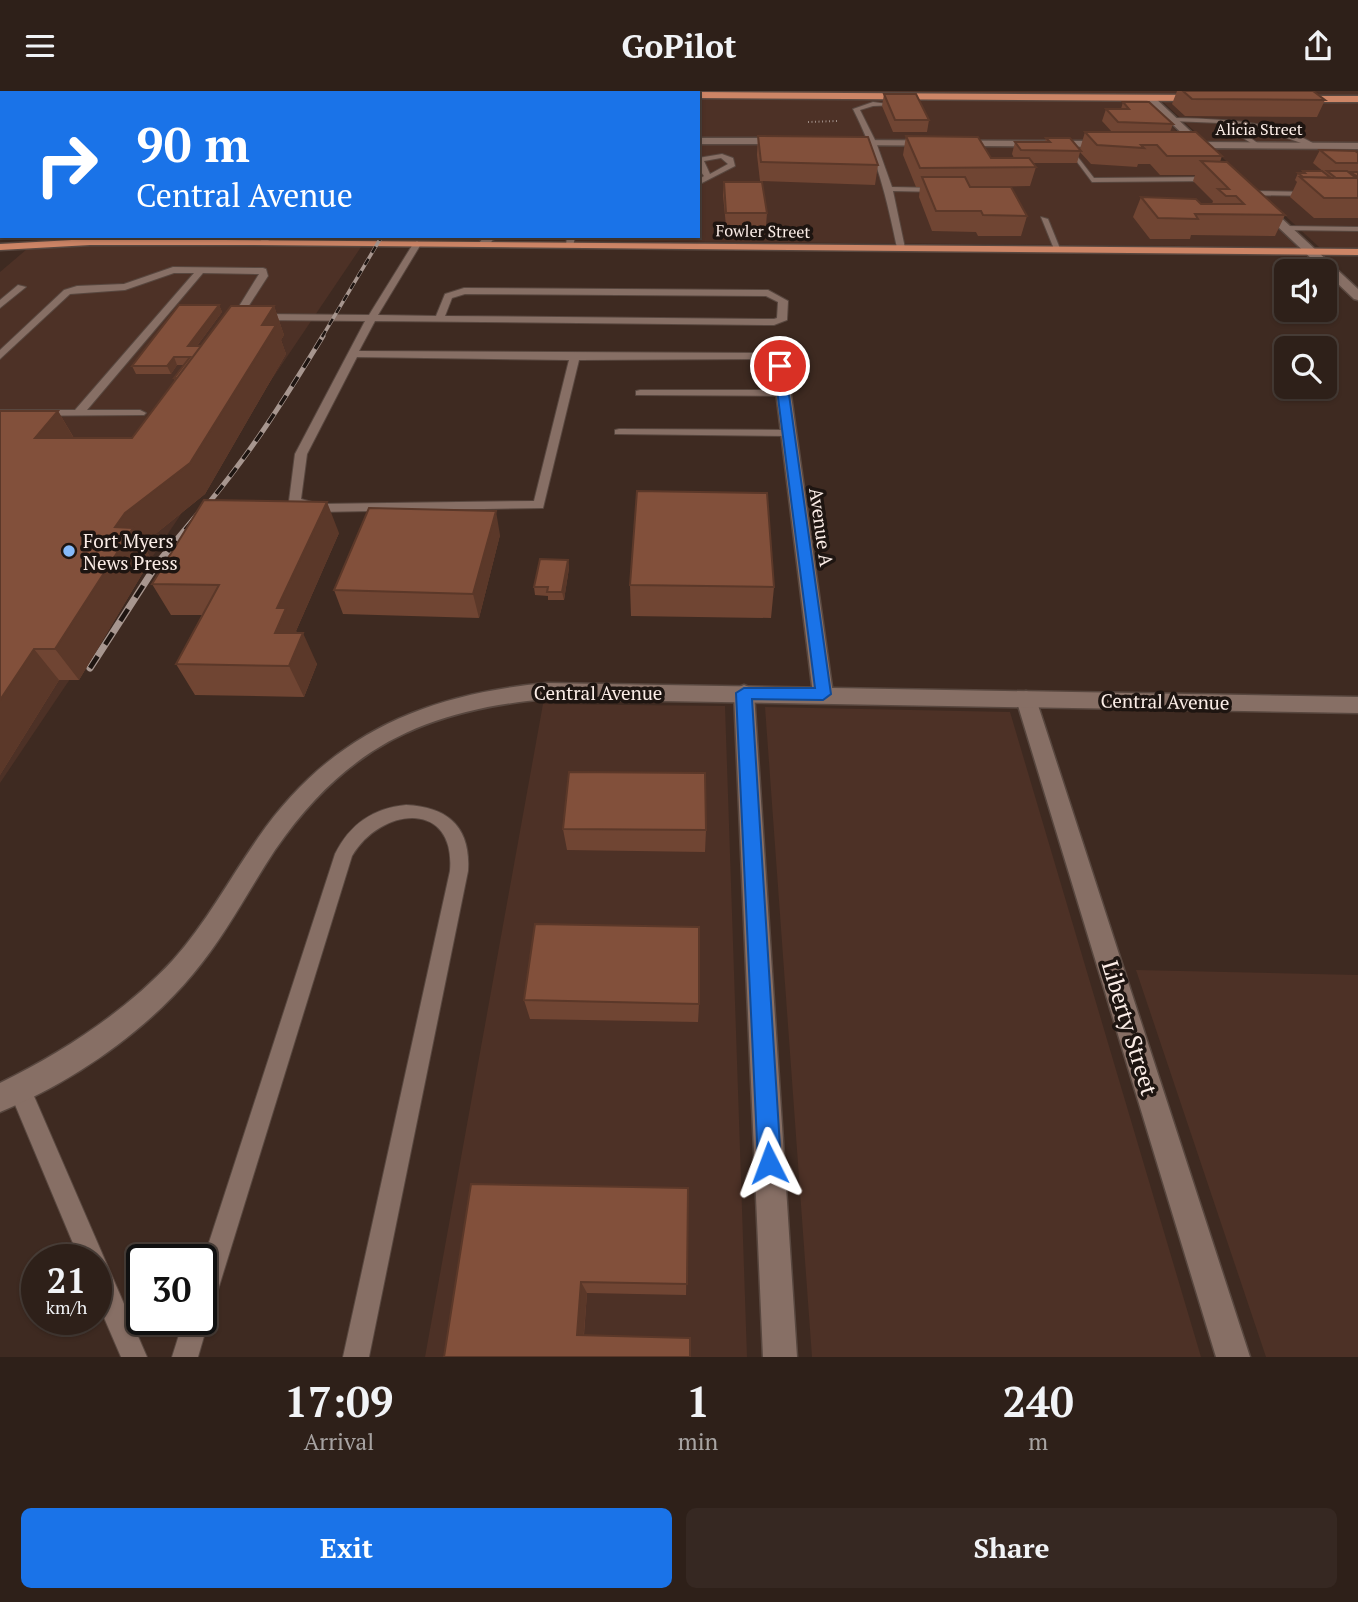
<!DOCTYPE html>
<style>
body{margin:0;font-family:"PT Serif",serif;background:#362822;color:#f1f3f6;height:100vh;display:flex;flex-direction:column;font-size:26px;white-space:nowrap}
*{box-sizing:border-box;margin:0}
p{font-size:23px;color:#a7a3a2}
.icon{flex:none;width:38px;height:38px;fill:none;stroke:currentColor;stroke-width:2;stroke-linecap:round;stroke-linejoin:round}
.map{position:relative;height:1266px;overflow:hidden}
.details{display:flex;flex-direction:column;background:#2e2019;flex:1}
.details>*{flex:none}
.top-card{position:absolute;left:0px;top:0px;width:700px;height:147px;box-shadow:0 2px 5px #0004,0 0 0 2px #493e38;background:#1a73e8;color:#fff;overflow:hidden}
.fabs{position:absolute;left:1274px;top:168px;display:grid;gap:14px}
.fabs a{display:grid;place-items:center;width:63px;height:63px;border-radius:10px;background:#2e2019;box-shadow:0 2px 5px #0004,0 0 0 2px #493e38;font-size:35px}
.speed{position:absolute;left:21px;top:1153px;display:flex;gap:14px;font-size:35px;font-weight:700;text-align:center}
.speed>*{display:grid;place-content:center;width:91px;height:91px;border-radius:50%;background:#2e2019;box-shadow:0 2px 5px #0004,0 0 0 2px #493e38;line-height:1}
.speed small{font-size:18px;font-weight:400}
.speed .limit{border:4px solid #111;border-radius:10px;background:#fff;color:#111}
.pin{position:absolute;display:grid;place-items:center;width:60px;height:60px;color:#fff;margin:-30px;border:4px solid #fff;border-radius:50%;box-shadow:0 2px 7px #0007}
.me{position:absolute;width:77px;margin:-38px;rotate:357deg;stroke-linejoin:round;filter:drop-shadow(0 0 5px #0008)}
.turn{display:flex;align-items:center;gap:24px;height:147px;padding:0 21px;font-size:32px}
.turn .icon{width:91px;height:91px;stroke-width:2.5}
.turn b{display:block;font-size:49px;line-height:60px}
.eta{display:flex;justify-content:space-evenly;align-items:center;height:119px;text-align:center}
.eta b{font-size:42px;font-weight:800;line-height:49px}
.cta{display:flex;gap:14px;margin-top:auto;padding:14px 21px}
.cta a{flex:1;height:80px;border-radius:10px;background:#1a73e8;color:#fff;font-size:28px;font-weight:800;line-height:80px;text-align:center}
.cta a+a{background:#362822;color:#f1f3f6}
header{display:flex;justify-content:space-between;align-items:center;height:91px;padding:0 21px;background:#2e2019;font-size:32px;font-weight:800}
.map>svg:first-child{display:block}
.built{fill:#4d3126}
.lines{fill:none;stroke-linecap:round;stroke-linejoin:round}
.lane-casing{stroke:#58473f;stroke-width:2}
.street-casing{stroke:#58473f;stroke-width:3}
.secondary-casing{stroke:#58473f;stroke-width:3}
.primary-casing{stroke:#58473f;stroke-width:3}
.path{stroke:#9e8d86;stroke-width:2;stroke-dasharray:1 2.5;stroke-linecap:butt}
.lane{fill:#876f65;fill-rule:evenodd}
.street{fill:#876f65;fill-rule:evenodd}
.secondary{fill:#876f65;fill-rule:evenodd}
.primary{fill:#cd8566;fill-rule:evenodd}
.rail-far2-casing{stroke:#a7968f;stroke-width:3.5}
.rail-far1-casing{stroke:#a7968f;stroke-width:5}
.rail-casing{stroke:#a7968f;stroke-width:7}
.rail-far2{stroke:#1e1511;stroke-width:2.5;stroke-dasharray:7;stroke-linecap:butt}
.rail-far1{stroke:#1e1511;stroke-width:3.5;stroke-dasharray:11;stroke-linecap:butt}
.rail{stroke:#1e1511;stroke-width:4.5;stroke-dasharray:14;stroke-linecap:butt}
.wall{fill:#704533}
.shaded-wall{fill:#5b3829}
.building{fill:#82503b;stroke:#5b3829;stroke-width:2}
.route{fill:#1a73e8;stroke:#114b97;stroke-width:2}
.poi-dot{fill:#86bbfb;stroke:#1e1511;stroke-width:2.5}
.labels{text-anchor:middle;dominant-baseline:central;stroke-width:7;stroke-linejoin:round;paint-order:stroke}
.far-street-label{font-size:16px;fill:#fbede7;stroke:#1e1511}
.street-label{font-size:19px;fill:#fbede7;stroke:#1e1511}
.poi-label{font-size:19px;fill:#fbede7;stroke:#1e1511;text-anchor:start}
.near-street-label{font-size:23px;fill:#fbede7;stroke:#1e1511}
</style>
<header><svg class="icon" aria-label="menu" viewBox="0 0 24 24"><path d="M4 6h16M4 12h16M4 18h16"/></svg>GoPilot<svg class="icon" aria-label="share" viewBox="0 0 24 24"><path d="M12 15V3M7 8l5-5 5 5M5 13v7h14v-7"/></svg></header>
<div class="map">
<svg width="1358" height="1266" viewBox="0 0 1358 1266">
<rect width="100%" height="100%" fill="#3e2a21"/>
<!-- built -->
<path class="built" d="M481,0H1358V6L648,1Z
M698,6L1144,9L1188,51L698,47Z
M1161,9L1358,10V52L1206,51Z
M698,53L1193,56L1297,156L499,149L502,145H698Z
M1212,57H1358V157L1319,156Z
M43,145H480L477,149L94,147L37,150Z
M87,155L361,156L0,692V181L27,158Z
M543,613L725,615L747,1266H425Z
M765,616L1010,621L1201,1266H812Z
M1136,879L1358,884V1266H1266Z"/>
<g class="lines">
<defs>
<path id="lane" d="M873,11L896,14L873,15L860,19L876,51L892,96L939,97L943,99L939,101L893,100L905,157L901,160L897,157C887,108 876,63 853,18Z
M1174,27C1221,28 1276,29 1318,55L1312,56L1268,40L1232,34L1259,53L1257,56L1220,32L1172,30Z
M1063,52H1067L1094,87L1214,86L1218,88L1214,90L1092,91Z
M722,63L733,67L735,75L698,94V89L704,85L698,77V67ZM721,67L728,73L710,83L704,70Z
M1249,100L1314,101L1318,103L1314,105L1246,104Z
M1041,126L1048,128L1061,160L1054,158Z
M1286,135L1358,136V140L1283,139L1282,137Z
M264,145H273L264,154L260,151Z
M567,145H575L573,156L566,154Z
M417,150L421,153L378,224L436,225L445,203L464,197L768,199L788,210L787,229L774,234L375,230L359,260L777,262L782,265L785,276L776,278L773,268L579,269L543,417L318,421L289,410L295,363L365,230L257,229L238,217L259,183L203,182L87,319H140L146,322L144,324L0,325V319H75L194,182H174L125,199L70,203L0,268V259L64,199L77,195L124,193L173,176L263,177L266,178L268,185L248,216L259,223L369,224L413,153ZM465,203L766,205L778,211L777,227L774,228L445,225L452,207ZM357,266L569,269L534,410L319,413L301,408L307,363Z
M18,194L26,196L0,217V209Z
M640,299H783L788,302L783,305L636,304V300Z
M619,338L788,339L794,342L788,345L615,343V339Z
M406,714C448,716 471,736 468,780L369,1266H343L450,780C456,709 382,715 352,765L213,1215L208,1224L209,1228L198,1266H172L184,1228H201V1176L335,763C350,733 373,717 406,714Z
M19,986L27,989L147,1266H121L96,1208V1169H80L8,997L11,989Z"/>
<path id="street" d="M1147,5H1153L1202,51L1358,52V58L1208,57L1210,59L1205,62L1197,57L1180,56V52L1191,51L1147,9Z
M698,47H784L789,50L784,53H698Z
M837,49L1109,50L1114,53L1109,56L840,54L837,53Z
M0,69H2V75H0Z
M1256,111H1264L1358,198V209L1354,208L1256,115Z
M485,145H496L488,155H480L478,153Z
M780,272L787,276L833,603L830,608L823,611L816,608L813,603L773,276Z
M744,594L751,597L754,602L797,1266H763L734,602L737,597Z
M1026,600L1033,603L1036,608L1250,1266H1216L1016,608L1019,603Z"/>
<path id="secondary" d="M547,592L1358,606V622L547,608C425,619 346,656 275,759C248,800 225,845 193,883C144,942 71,992 0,1021V992C63,961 125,921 173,869C206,832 230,787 258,747C330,643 425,603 547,592Z"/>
<path id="primary" d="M154,0H163L153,2Z
M195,0H204L194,2Z
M279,0H430L432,2H280Z
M698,1L1202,4L1206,7L1202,10L698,7Z
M1358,5V11H1297L1293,8L1297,5Z
M0,115H2L0,122Z
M90,148L1358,158V164L249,154H90L0,159V153Z"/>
</defs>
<!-- lane casing -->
<use href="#lane" class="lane-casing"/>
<!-- street casing -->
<use href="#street" class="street-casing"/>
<!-- secondary casing -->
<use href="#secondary" class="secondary-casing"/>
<!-- primary casing -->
<use href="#primary" class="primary-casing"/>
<!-- path -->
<path class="path" d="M808,31L837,30"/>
<!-- lane -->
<use href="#lane" class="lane"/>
<!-- street -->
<use href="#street" class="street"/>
<!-- secondary -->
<use href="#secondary" class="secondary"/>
<!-- primary -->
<use href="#primary" class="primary"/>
<defs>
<path id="rail-far2" d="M662,2L677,0
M322,246L382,145"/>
<path id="rail-far1" d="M202,420C251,362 284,309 323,245"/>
<path id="rail" d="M90,577L157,473L203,418"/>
</defs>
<!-- rail-far2 casing -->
<use href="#rail-far2" class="rail-far2-casing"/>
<!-- rail-far1 casing -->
<use href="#rail-far1" class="rail-far1-casing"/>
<!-- rail casing -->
<use href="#rail" class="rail-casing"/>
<!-- rail-far2 -->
<use href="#rail-far2" class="rail-far2"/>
<!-- rail-far1 -->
<use href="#rail-far1" class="rail-far1"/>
<!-- rail -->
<use href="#rail" class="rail"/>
</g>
<!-- wall -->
<path class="wall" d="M1177,0H1313L1325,9L1317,26L1185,25L1172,13Z
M884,3L929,29L927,41H893L882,15Z
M1123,11L1173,33L1170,41L1222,65L1220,71L1285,124L1275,145L1191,144L1190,148H1150L1133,126L1141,106L1201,113H1212L1213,110L1193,90L1195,84H1160L1150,73H1138L1137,76L1091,73L1080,61L1077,72H1033L1036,76L1030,95L970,96L1027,125L1021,145H978L976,141L932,140L919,106L920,96H916L903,64L906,45L991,67H1014L1012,63L1015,51H1045L1046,47L1080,58L1085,41H1112L1102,30L1106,18H1121Z
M758,45L878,74L875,94L760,90L757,64Z
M1320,59L1358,62V127H1314L1290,106L1297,91L1295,89L1298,82H1301L1303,80L1325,82L1313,72Z
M724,91L767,122L766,135H726L723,104Z
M219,214L222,221L197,255H201L274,215L284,244L281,249L286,263L205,403L143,453L151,468L79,589H59L0,684V320H58L74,347H132L175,290L174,287L184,274H177L171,283H136L132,275Z
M339,442L296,540L317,573L304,606L195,604L176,573L202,524H171L152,493Z
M500,444L479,527L343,523L334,499Z
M568,469L569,477L564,509H548V505L535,504L534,496Z
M630,494L774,496L771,527L631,525Z
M563,738L706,739L705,761L567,759Z
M524,909L699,913L698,931L530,928Z
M688,1097L686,1204L587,1202L584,1244L444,1266Z"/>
<!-- shaded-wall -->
<path class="shaded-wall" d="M2,18V31L0,32V19Z
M219,214L222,221L191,263L188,255Z
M274,215L284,244L281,249L286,263L205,403L143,453L151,468L79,589L55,558L115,436L262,234Z
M174,266L177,274L171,283L167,275Z
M58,320L76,351L35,347Z
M327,411L339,442L296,540L300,548L303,542L317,573L304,606L289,575L275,542L277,517Z
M496,420L500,444L479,527L473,503Z
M568,469L569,477L564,509L562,501Z
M34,558L59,589L0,684V609Z
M581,1191L587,1202L583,1252L577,1244Z"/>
<!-- building -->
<path class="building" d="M0,0H5V2H2V18L0,19Z
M41,0H60L61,2H42Z
M1183,0H1313L1325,9L1192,8Z
M884,3H916L929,29H895Z
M1123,11H1149L1173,33L1118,31L1106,18H1129Z
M1085,41H1196L1222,65H1167L1157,54H1141L1144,57L1097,54Z
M758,45L868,46L878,74L761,71Z
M906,45L978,46L991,67H1029L1036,76L920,77Z
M1046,47H1070L1081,60L1021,59L1015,51H1050Z
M1320,59L1355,60L1358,62V72H1336Z
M1201,70L1227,71L1285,124L1195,123L1198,128L1158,127L1141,106L1196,108L1201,113H1244L1236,105H1226L1218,98H1229Z
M1303,80H1322L1331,87L1303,86L1298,82H1305Z
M1327,80H1347L1356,87H1336Z
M1350,81H1358V86Z
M922,86H965L970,96H1011L1027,125L983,124L981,120H936Z
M1300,86L1358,87V107H1324Z
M724,91H762L767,122H726Z
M179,214H219L188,255H201L177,287H174L190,266H174L167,275H132Z
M231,215H274L262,234H276L190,372L125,422L115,436L133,437L55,558H34L0,609V320H58L35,347H132Z
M637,400L767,402L774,496L630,494Z
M204,409L327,411L277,517H286L275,542H303L289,575L176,573L219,494L152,493Z
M369,417L496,420L473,503L334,499Z
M540,468L568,469L562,501H547L548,496H534Z
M569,681L705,682L706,739L563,738Z
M535,833L699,836V913L524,909Z
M471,1093L688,1097L687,1193L581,1191L577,1244L690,1247V1266H444Z"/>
<!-- route -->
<path class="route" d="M780,272L785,275L831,603L823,609L752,608L781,1072L777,1080L769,1084L761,1080L758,1072L736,602L744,597H815L774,275Z"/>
<!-- markers -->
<circle class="poi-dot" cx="69" cy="460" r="7"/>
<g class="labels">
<!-- far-street labels -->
<g class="far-street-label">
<text x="1259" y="38">Alicia Street</text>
<text transform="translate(763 140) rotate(1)">Fowler Street</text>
</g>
<!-- street labels -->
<g class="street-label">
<text transform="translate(822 436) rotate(82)">Avenue A</text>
<text x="598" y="601">Central Avenue</text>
<text transform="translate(1165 610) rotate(1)">Central Avenue</text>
</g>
<!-- poi labels -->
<g class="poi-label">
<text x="83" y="449">Fort Myers<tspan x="83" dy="22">News Press</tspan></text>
</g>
<!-- near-street labels -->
<g class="near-street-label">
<text transform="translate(1130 937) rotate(73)">Liberty Street</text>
</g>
</g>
</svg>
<div class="fabs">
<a><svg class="icon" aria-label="sound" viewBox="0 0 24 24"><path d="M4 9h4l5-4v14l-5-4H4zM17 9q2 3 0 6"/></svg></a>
<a><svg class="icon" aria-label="search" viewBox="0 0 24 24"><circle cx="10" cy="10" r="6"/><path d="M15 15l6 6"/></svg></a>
</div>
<div class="speed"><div>21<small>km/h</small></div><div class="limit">30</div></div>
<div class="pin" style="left:780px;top:275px;background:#d93025"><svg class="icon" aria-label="arrive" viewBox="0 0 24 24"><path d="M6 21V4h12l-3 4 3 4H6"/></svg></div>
<svg class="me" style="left:769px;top:1072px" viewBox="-20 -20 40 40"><path d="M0-17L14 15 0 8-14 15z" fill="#1a73e8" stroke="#fff" stroke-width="4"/></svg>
<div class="top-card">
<div class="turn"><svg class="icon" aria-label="right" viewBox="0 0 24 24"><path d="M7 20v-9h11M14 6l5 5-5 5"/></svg><div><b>90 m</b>Central Avenue</div></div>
</div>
</div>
<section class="details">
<div class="eta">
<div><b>17:09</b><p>Arrival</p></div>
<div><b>1</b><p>min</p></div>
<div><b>240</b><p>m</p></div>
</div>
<div class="cta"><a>Exit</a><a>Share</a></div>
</section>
